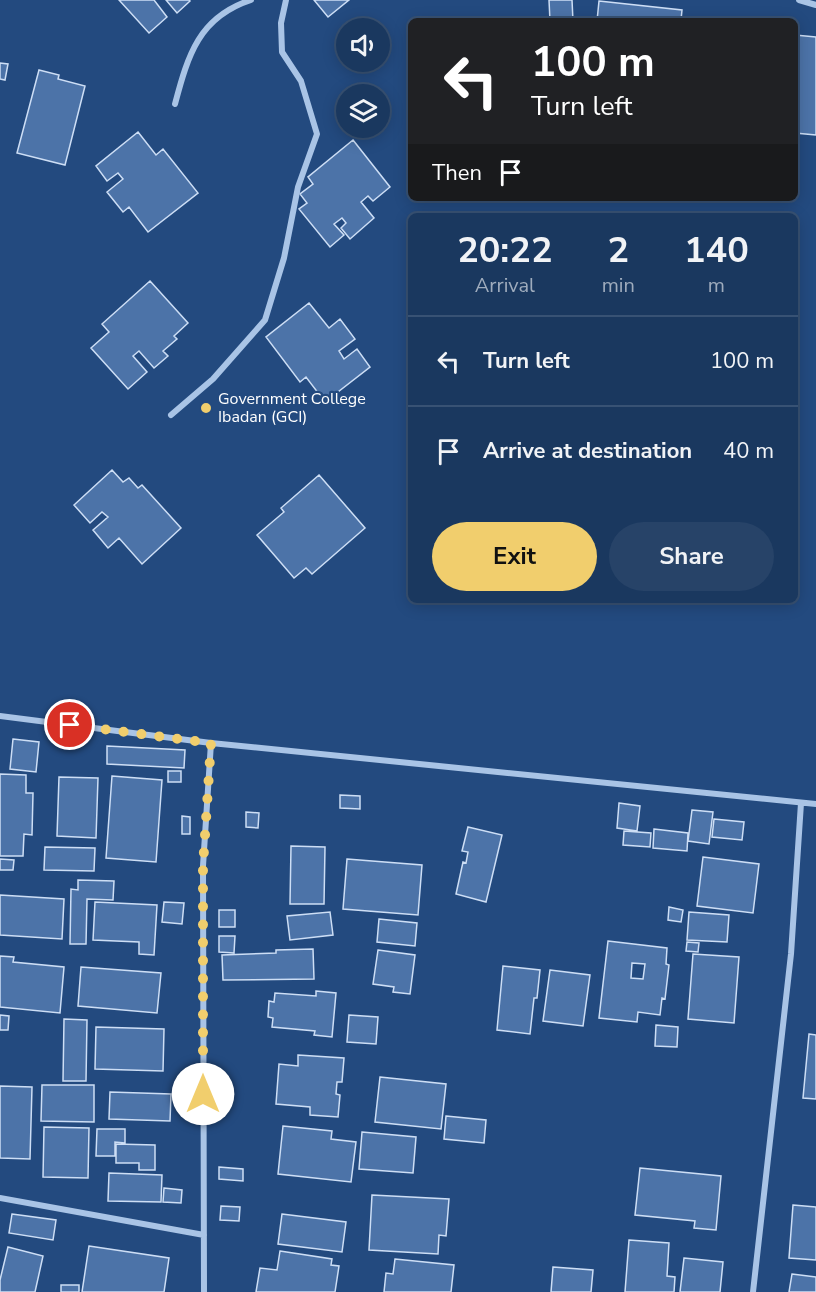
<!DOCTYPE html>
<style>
body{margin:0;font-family:"Nunito Sans",sans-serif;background:#274368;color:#f1f3f6;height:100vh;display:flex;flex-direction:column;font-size:22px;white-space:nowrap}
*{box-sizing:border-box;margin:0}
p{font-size:20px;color:#9facbd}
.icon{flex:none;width:33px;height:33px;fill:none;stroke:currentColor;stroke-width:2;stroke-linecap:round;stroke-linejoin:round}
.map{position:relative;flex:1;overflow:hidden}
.panel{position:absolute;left:408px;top:213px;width:390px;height:390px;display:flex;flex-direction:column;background:#1a385f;border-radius:9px;box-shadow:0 3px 15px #0003,0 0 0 2px #385274}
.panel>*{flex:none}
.guide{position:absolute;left:408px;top:18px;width:390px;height:183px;border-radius:9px;box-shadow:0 3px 15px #0003,0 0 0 2px #385274;background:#202124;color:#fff;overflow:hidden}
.buttons{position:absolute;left:336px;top:18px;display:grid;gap:12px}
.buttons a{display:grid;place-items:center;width:54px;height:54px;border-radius:50%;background:#1a385f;box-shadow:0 3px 15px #0003,0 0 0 2px #385274;font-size:30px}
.pin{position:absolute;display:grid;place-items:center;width:51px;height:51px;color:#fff;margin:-26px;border:3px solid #fff;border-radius:50%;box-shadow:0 2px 6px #0007}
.me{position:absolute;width:66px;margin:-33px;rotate:0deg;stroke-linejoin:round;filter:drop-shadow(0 0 4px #0008)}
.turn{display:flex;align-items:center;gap:21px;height:126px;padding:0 24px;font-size:27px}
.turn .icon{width:78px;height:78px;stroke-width:2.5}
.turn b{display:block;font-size:42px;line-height:51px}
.then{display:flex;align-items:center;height:57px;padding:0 24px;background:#0003;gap:12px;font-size:22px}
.eta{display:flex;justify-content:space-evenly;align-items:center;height:102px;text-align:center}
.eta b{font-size:36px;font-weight:700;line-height:42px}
.button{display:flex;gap:12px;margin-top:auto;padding:12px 24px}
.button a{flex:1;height:69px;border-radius:36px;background:#f1ce6d;color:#111;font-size:24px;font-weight:700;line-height:69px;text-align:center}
.button a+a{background:#274368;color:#f1f3f6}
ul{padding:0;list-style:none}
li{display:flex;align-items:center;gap:18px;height:90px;padding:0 24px;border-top:2px solid #385274}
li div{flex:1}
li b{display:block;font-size:22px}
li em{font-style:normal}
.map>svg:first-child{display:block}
.building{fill:#4c73a8;stroke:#cddef5;stroke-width:1.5;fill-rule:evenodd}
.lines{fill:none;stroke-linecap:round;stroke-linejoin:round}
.street{stroke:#a9c4e6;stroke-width:6}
.route{stroke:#f1ce6d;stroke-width:10;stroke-dasharray:0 18}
.poi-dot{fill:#f1ce6d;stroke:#234a7f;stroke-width:2}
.labels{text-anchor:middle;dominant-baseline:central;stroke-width:4.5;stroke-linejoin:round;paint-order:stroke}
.poi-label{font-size:16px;fill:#fff;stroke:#234a7f;text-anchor:start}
</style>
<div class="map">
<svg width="816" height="1292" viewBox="0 0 816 1292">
<rect width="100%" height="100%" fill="#234a7f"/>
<!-- building -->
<path class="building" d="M119,0H154L167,17L149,33Z
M166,0H189L190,1L177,13Z
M314,0H349L328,17Z
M549,0H572L573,21H550Z
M599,1L682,10L681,20L691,21H597Z
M795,35L816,37V135L795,133Z
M0,63L8,64L5,80L0,79Z
M39,70L59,75L58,79L85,86L65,165L17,153Z
M138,132L156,155L163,149L198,193L148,232L129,207L123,212L107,192L123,179L118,173L107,181L96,166Z
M353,140L390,187L373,201L368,196L361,202L374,218L350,239L341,228L346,223L342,218L334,224L344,235L330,247L299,209L307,203L300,194L313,184L308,177Z
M150,281L188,323L174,336L177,339L163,351L168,356L154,368L139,351L133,356L147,372L128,389L91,348L109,332L102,324Z
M309,303L329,328L340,319L355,339L339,351L344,359L357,349L370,367L325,402L306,377L300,382L266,337Z
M112,470L123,482L129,478L138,488L142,485L181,528L142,564L119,538L108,548L93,530L108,517L102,512L90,523L74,505Z
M319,475L365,528L312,574L306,568L294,578L257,535L284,512L281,508Z
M13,739L39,742L36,772L10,769Z
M107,746L185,750L184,768L107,764Z
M168,771H181V782H168Z
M0,774L26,775V793H33L32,835L24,834L23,856H0Z
M112,776L162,780L156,862L106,858Z
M59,777L98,778L96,838L57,836Z
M340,795L360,796V809L340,808Z
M619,803L640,806L637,831L617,828Z
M692,810L713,812L709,844L688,841Z
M246,812L259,813L258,828L246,827Z
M182,816L190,817V834H182Z
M714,819L744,822L742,840L712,837Z
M468,827L502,835L486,902L456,894L463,862L466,863L468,852L462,851Z
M654,829L688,833L687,851L653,848Z
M624,831L651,833L650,847L623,845Z
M291,846L325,847L324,904H290Z
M45,847L95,848L94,871L44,870Z
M703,857L759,864L753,913L697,906Z
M0,859L14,860L13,870H0Z
M347,859L422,865L418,915L343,909Z
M78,880L114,881L113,900L87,899L86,944H70L71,889L78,890Z
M0,895L64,899L62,939L0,935Z
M95,902L157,905L154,955L139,954V942L93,940Z
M164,902L184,903L182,924L162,922Z
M669,907L683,910L681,922L668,920Z
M219,910H235V927H219Z
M330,912L333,935L290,940L287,916Z
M689,912L729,915L727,942L687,940Z
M379,919L417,923L415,946L377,942Z
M219,936H235L234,953L219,952Z
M608,941L667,948L666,964L669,965L665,999L662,998L660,1015L638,1012L637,1022L599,1018ZM632,963L645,964L643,979L631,978Z
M687,942L699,943L698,952L686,951Z
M313,949L314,979L223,980L222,955L276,953V950Z
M378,950L415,955L410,994L393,992L394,987L373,984Z
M693,954L739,957L734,1023L688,1019Z
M0,956L14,957L13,962L64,967L60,1013L0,1007Z
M503,966L540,970L537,998H534L530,1034L497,1030Z
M81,967L161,973L157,1013L78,1006Z
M550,970L590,975L583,1026L543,1021Z
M316,991L336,993L332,1037L314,1035L315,1031L272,1027L273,1018L268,1017L269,1001L274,1002L275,993L316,996Z
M0,1015L9,1016L8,1030H0Z
M349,1015L378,1017L376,1044L347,1042Z
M64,1019L87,1020L86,1081H63Z
M656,1025L678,1027L677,1047L655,1046Z
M96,1027L164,1029L163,1071L95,1069Z
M809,1034L816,1035V1099L803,1098Z
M298,1055L344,1058L342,1082H337L336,1094L340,1095L338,1117L310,1115V1107L276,1104L279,1064L298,1066Z
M380,1077L446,1084L441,1129L375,1122Z
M42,1085H94V1122L41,1121Z
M0,1086L32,1087L30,1159L0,1158Z
M110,1092L171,1094L170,1121L109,1119Z
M446,1116L486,1120L484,1143L444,1139Z
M283,1126L332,1131L331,1139L356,1142L351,1182L278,1174Z
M44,1127L89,1128L88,1178L43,1177Z
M97,1129H125V1143L115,1142V1156H96Z
M362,1132L416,1137L413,1173L359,1169Z
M116,1144L155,1145V1170H139V1163H116Z
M219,1167L243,1169V1181L219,1179Z
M640,1168L721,1176L716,1230L694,1228L695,1221L635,1215Z
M109,1173L162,1175L161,1202L108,1201Z
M164,1188L182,1190L181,1203L163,1202Z
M372,1195L449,1199L446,1236L439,1235L438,1254L369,1250Z
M793,1205L816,1207V1260L789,1258Z
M221,1206L240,1207L239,1221L220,1220Z
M12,1214L56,1220L53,1240L9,1233Z
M282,1214L346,1222L342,1252L278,1244Z
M629,1240L669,1243L667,1276L675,1277L674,1292H625Z
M89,1246L169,1258L164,1292H82Z
M8,1247L43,1256L35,1292H0V1280Z
M280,1251L332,1259L331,1265L339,1266L335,1292H256L260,1268L277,1270Z
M684,1258L723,1262L720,1292H680Z
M395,1259L454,1265L451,1292H384L386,1273L393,1274Z
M553,1267L593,1270L591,1292H551Z
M792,1274L816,1277V1292H789Z
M61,1285H79V1292H61Z"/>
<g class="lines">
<!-- street -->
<path class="street" d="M799,0L816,5
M175,104C188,55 199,17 251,0
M171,415L213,379L265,320L284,258L298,187L317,134L301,81L282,52L281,23L286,0
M0,716L211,743L816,804
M0,1198L204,1235
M204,1292L203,866L211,743
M753,1292L791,954L801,803"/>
</g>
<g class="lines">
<!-- route -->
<path class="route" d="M70,725L211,743L203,866V1094"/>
</g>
<!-- markers -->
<circle class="poi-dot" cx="206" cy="408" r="6"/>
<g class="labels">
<!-- poi labels -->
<g class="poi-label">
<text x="218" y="399">Government College<tspan x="218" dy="18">Ibadan (GCI)</tspan></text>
</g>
</g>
</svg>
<div class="buttons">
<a><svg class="icon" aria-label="sound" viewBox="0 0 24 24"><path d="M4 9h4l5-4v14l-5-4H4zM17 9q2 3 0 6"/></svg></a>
<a><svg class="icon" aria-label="layers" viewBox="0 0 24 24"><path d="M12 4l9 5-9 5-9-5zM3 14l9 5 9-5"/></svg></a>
</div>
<div class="pin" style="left:70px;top:725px;background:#d93025"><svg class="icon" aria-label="arrive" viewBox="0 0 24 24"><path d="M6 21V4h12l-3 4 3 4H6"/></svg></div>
<svg class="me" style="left:203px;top:1094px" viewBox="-20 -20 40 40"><circle r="19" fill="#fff"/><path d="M0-13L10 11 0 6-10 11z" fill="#f1ce6d"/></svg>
<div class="guide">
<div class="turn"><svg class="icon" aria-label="left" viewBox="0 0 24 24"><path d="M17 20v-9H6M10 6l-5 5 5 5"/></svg><div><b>100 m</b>Turn left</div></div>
<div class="then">Then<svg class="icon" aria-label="arrive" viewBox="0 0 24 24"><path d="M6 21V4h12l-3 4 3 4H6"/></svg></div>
</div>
<section class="panel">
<div class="eta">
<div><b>20:22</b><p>Arrival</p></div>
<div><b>2</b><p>min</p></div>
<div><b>140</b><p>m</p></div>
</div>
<ul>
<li><svg class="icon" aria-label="left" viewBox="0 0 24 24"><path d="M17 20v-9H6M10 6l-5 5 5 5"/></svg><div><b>Turn left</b></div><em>100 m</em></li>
<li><svg class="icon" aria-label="arrive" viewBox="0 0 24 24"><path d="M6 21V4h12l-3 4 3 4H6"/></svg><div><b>Arrive at destination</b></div><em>40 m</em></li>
</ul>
<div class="button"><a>Exit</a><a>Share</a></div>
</section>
</div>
